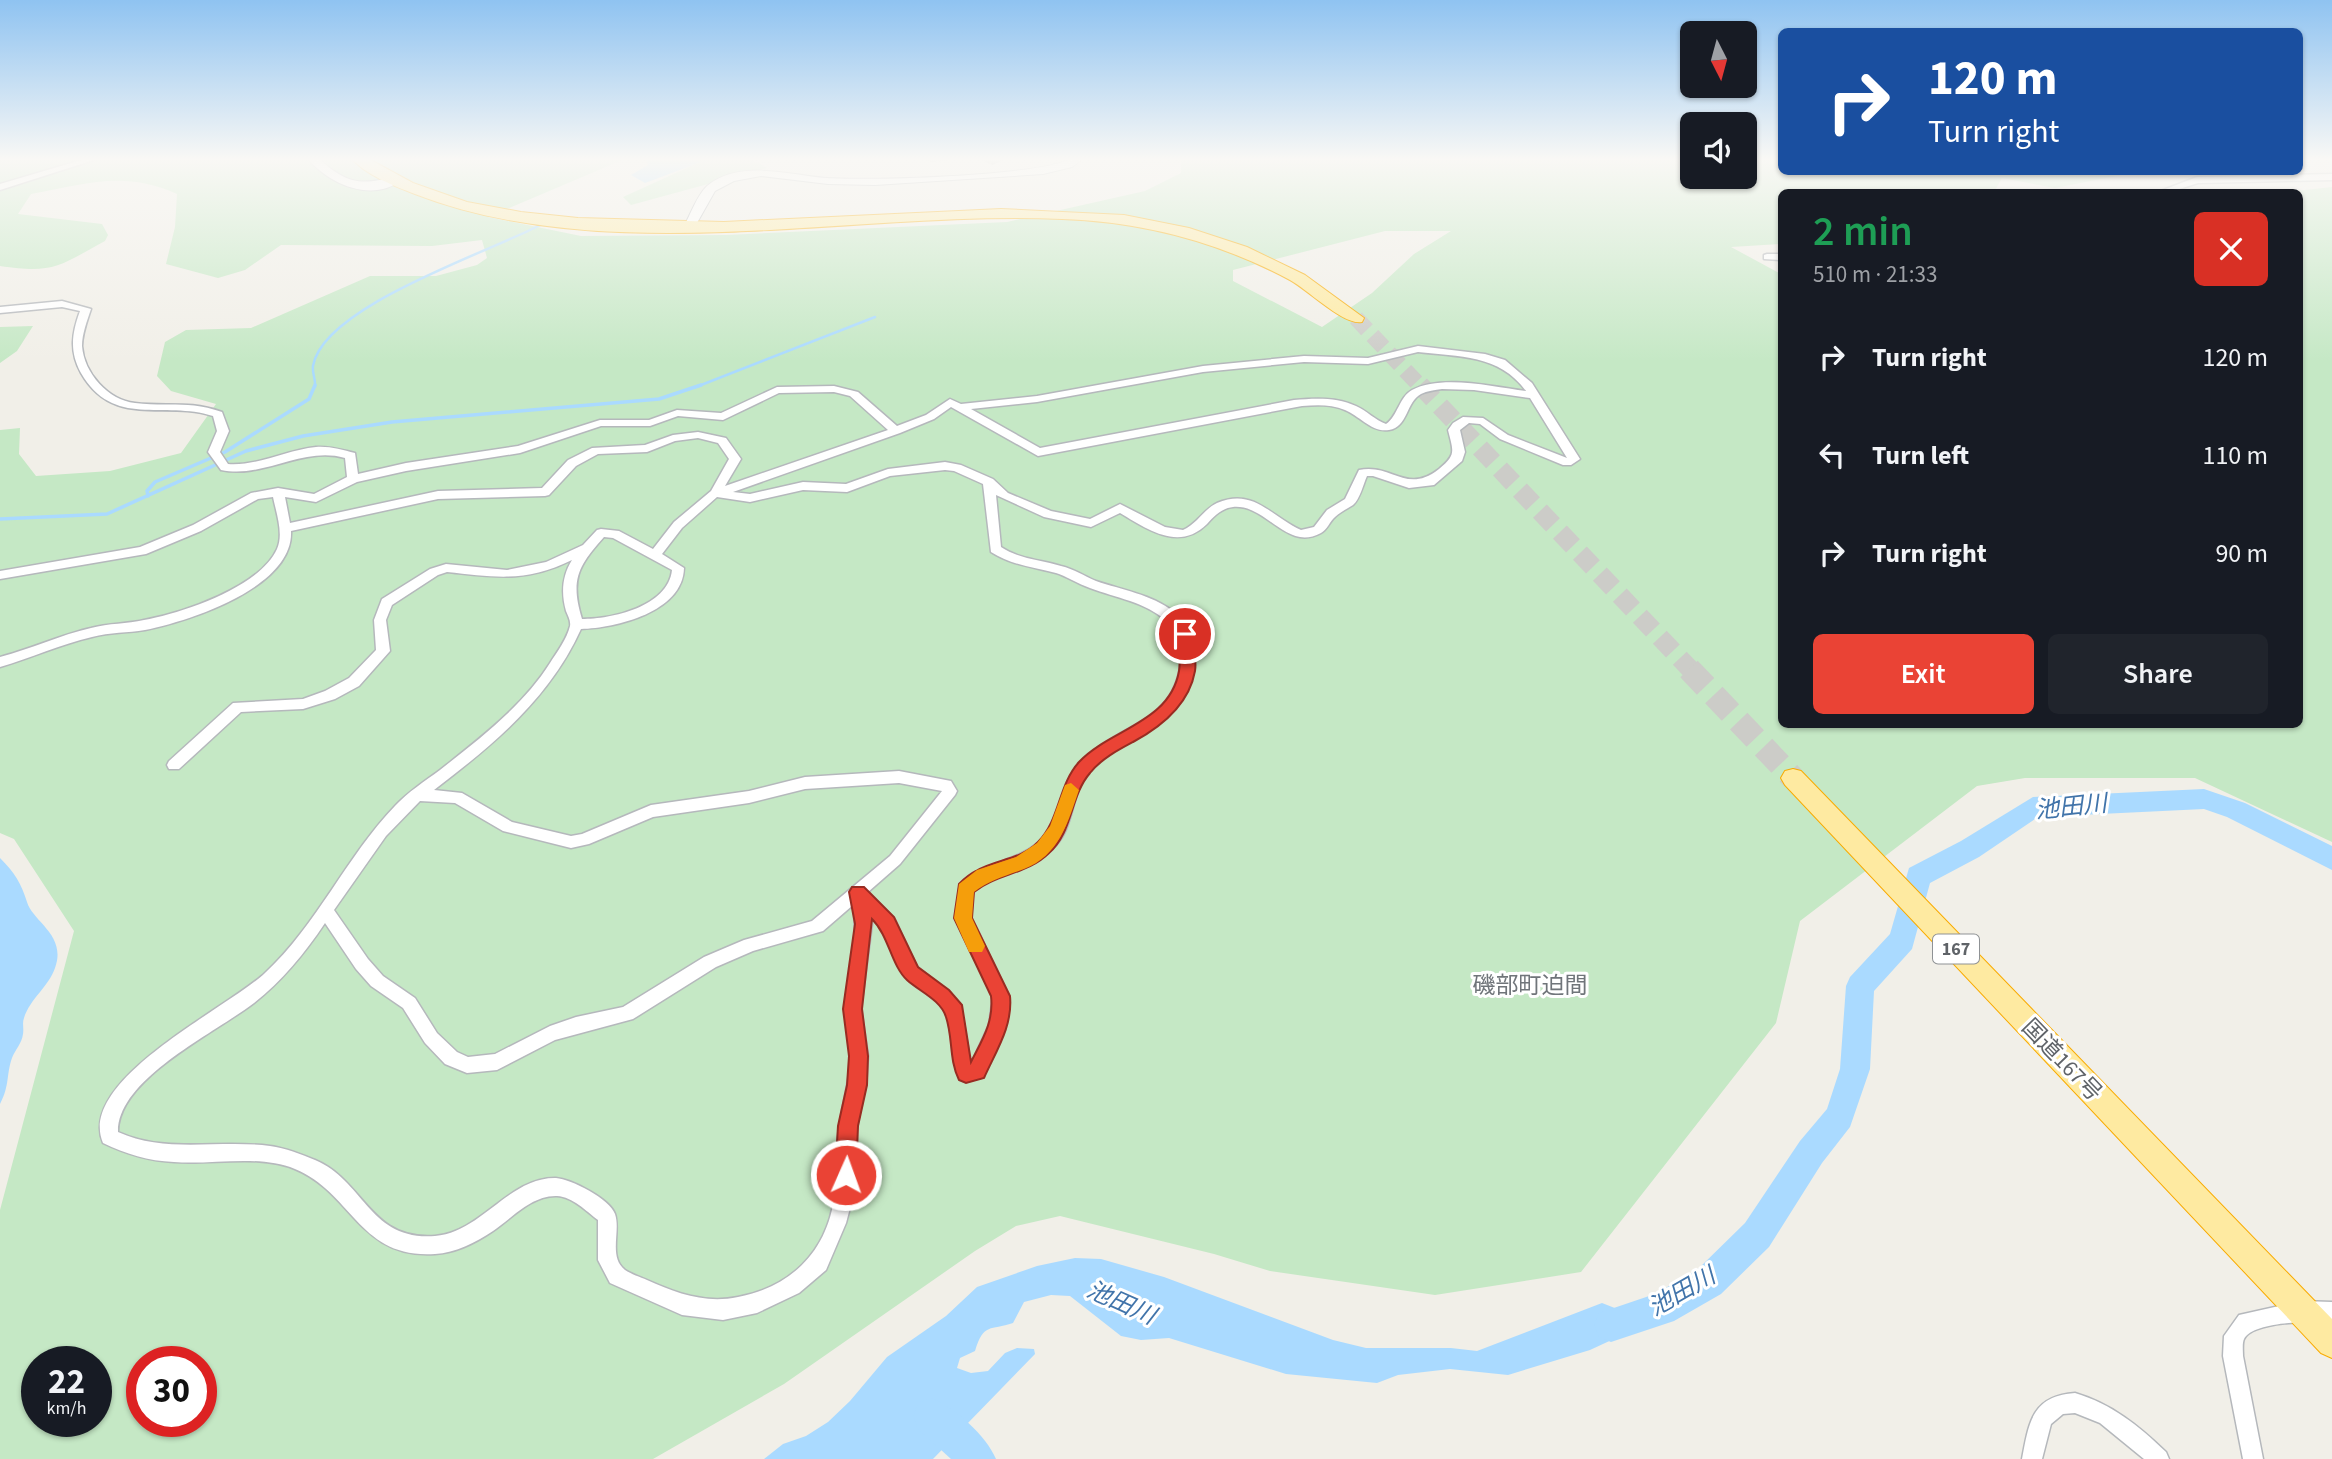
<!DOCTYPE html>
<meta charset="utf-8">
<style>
body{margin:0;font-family:"Source Sans 3","Noto Sans JP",sans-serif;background:#20242c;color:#f1f3f6;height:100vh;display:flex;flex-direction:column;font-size:26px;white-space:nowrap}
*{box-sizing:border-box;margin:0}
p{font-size:23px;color:#9ea1a6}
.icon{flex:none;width:38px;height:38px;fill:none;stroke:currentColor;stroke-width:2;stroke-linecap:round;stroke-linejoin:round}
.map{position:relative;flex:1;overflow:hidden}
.panel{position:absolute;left:1778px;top:189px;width:525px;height:539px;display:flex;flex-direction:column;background:#171b24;border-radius:10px;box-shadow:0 2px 5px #0004}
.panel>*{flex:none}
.guide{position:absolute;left:1778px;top:28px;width:525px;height:147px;border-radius:10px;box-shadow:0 2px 5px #0004;background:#1a4fa0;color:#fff;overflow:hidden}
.needle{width:46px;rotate:174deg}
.controls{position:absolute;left:1680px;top:21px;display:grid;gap:14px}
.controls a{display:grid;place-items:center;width:77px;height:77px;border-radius:10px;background:#171b24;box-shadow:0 2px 5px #0004;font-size:35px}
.speed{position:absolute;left:21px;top:1346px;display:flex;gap:14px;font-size:35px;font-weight:700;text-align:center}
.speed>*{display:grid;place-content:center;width:91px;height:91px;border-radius:50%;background:#171b24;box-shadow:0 2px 5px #0004;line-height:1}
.speed small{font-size:18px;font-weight:400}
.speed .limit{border:10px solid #d22;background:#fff;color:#111}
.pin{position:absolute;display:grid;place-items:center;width:60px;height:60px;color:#fff;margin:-30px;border:4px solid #fff;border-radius:50%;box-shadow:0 2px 7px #0007}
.me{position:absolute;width:77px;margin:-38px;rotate:2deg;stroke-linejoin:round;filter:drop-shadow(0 0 5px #0008)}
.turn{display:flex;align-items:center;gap:24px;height:147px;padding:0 35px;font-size:32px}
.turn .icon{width:91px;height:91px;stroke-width:2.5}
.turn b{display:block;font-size:49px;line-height:60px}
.round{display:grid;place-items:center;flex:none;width:74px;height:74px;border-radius:10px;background:#20242c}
.overview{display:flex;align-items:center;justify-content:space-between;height:119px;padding:0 35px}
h1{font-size:42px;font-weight:600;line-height:52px;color:#1e9e55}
.action{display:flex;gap:14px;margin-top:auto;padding:14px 35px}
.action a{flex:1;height:80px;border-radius:10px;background:#ea4335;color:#fff;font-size:28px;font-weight:600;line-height:80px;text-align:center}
.action a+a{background:#20242c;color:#f1f3f6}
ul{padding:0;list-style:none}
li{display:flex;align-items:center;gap:21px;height:98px;padding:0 35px}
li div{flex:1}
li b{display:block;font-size:26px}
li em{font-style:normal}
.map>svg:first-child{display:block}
.green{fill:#c5e8c5;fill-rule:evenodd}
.water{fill:#aadaff}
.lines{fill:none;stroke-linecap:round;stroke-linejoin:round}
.stream-far1{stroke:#aadaff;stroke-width:2.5}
.stream{stroke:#aadaff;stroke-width:3.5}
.river{fill:#aadaff;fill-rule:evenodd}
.trunk-tunnel-far2{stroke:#ccccc8;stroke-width:16;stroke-dasharray:16 8;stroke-linecap:butt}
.trunk-tunnel-far1{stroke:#ccccc8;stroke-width:19;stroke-dasharray:19 10;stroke-linecap:butt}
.trunk-tunnel{stroke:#ccccc8;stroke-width:24;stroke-dasharray:24 12;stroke-linecap:butt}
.minor-casing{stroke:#b5b8bc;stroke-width:3}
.tertiary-casing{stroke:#b5b8bc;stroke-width:2}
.trunk-casing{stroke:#f9ab00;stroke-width:2}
.minor{fill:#fff;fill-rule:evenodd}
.tertiary{fill:#fff;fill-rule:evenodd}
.trunk{fill:#feeaa1;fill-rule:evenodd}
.wall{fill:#afaea9}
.shaded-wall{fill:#8f8d8a}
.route{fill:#ea4335;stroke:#982c22;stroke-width:2}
.slow{fill:#f59e0b}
.labels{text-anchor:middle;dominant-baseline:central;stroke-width:6;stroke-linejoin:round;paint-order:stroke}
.shield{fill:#fff;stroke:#8f9295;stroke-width:2}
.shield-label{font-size:18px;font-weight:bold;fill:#5f6368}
.quarter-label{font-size:23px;fill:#70757a;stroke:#fff}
.near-street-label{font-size:23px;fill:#5f6368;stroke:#fff}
.near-water-label{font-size:24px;font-style:italic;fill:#4174aa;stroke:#fff}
</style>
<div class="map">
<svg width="2332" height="1459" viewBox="0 0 2332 1459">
<rect width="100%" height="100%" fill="#f1efe8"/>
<!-- green -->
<path class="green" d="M0,158H627L488,217L581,236L726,235L1007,222L1145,191L1181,173V158H1692V177H1745V158H1781L1782,172H2137L2055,188L2002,178L1994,192H1782L1781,244L1731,247L1781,274L1782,724H2300V192H2285L2332,187V842L2195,778H2025L1977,786L1800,921L1776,1023L1581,1272L1435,1295L1270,1271L1214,1254L1060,1216L1016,1226L975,1251L784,1384L653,1459H0V1210L74,931L14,839L0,833V430L20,428L19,454L36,476L110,471L181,453L216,404L171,391L157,376L165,342L186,330L251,328L370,276H436L477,265L487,258L482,240L432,246L281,245L245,270L218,278L166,264L175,227L177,194C124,170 85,184 31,194L18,214L102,224L108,235L105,241C59,266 54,274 0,266ZM1385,231H1451L1414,254L1372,293L1322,327L1233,281V270ZM37,1362H96V1421H37ZM142,1362H201V1421H142Z
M690,158H750L767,168L631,205L623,197L700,162Z
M33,326L17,351L0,363V327Z"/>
<!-- water -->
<path class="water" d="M650,158H690L701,162L645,183L631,175L648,165L646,161Z
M0,858C15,873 21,883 27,902C33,922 67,935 55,968C49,986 30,999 24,1018C22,1023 24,1028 23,1034C22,1043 15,1050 12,1058C6,1075 10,1085 0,1104Z
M1075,1258L1101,1259L1164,1277L1333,1340L1366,1348H1451L1477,1351L1602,1303L1625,1312L1638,1310L1644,1325L1590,1350L1508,1375L1450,1369L1398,1375L1377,1383L1286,1374L1169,1338L1141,1340L1121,1336L1070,1296L1051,1295L1024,1302L1013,1323C990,1331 984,1322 975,1351L960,1358L957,1368L971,1373L988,1371L1005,1353L1017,1348L1034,1349L1035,1354L933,1459H764L783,1444L806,1436L828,1422L850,1401L887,1357L946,1316L977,1287L1037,1266Z"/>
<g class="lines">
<!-- stream-far1 -->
<path class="stream-far1" d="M315,387C316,380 312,373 313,366C323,306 490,252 540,225
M696,387L875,317"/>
<!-- stream -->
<path class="stream" d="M148,496L147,491L155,482L225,452L309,399L315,385
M0,519L107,514L246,451L303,436L392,422L659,399L701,385"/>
<!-- river -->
<path class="river" d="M2204,789L2245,803L2332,846V870L2227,817L2204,809L2038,817L1979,857L1930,883L1912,949L1874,991L1870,1069L1850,1127L1822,1163L1769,1247L1721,1294L1674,1321L1611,1342L1599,1337L1594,1325L1599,1313L1655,1294L1697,1270L1745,1223L1800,1141L1827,1109L1840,1069L1846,986L1850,977L1890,934L1909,868L1961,841L2033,797Z
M931,1398C955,1408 986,1435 996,1459H951L918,1429L913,1416L918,1403Z"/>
<!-- trunk-tunnel-far2 -->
<path class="trunk-tunnel-far2" d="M1356,318L1421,387"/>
<!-- trunk-tunnel-far1 -->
<path class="trunk-tunnel-far1" d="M1420,385L1691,670"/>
<!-- trunk-tunnel -->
<path class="trunk-tunnel" d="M1689,669L1793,778"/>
<defs>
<path id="minor" d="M88,158H100L0,190V184Z
M2332,174V180L2198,183L2170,192H2158L2197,177Z
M1767,254H1782V260L1764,259V255Z
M62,301L91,309C87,321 82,334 82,346C84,373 108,400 135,403C167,407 188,400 222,412L229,431L220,452L228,464C259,466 286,450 316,447C330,446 342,450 355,453L358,474L406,463L518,446L600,420H649L677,410L721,413L777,387L834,386L858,392L897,426L926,415L950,399L961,404L1037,396L1203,366L1304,356L1368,358L1418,346L1485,354L1505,360L1532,383L1580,459L1571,465H1563L1500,439L1480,424L1469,423L1460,430L1465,452L1462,461L1434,485L1409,488L1373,476H1367C1363,485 1360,499 1353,505C1347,509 1340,512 1335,517C1330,521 1327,530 1321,533C1286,552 1267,504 1233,507C1222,508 1214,516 1207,524C1179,552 1147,529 1120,513L1091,527L1044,517L996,495L1001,547C1019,559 1041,560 1061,566C1074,569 1084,576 1096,581C1122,590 1151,594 1174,612C1188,623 1196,641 1194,659C1189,734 1125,727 1087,774C1070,796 1075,830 1051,850C1045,855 1038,861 1030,865C1011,875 988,876 973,891L971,918L1009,996L1006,1025L983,1077L966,1082L960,1080C950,1059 954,1038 947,1017C941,997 916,991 905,976C890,956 890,935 870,916L872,924L861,1008L868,1056L866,1085L857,1126L852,1200L846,1223L826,1270L799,1293L757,1313L723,1320L682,1315L610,1283L598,1260V1220C586,1211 573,1197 557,1196C532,1195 512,1218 493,1231C477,1242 455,1253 435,1254C359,1259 353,1193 295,1169C258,1154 213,1165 174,1162C148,1161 126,1154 103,1143C76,1080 228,1008 265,973C317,925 346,857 395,806C408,792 425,781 440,770C479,739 523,706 550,663C557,652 567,639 570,626C571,621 568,616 566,611C561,593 562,576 572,560C526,583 495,577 447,572L438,575L392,605L386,620L390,651L359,686L335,699L303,709L241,712L179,769H169L167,765L169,761L233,703L303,699L325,691L349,678L376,650L374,620L382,599L430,569L446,564L507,570L546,562L583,545L597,530L601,529L619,531L653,549L674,522L711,491L729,459L718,443L698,438L675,441L647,452L598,454L576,466L549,495L545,496L438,499L291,531C294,587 190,621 145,630C128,633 110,632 92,637C61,644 31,658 0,667V657C31,649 60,635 91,628C109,623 127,624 144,620C182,613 260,587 277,549C284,534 276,512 273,497L258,499L201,531L146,554L0,579V571L140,547L193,525L251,493L278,488L314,494L347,477L345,458C302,446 264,479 221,470L208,452L217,431L213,416C164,400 113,429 81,373C69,351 72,333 80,311L62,307L0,313V307ZM1418,352C1459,357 1499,354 1526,391C1494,387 1442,374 1412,390C1399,397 1398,416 1386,424C1375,420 1367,411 1356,406C1337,397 1315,398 1294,400L1040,448L971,409L1037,402L1203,372L1304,362L1368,364ZM1442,389L1474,390L1530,398L1567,458L1508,435L1483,418L1463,417L1453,423L1448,430C1453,451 1457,454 1439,469C1406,495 1392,463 1359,470L1345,499L1327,510L1314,527L1301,530C1271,517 1254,487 1217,503C1204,509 1197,524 1183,530L1165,527L1120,504L1090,519L1051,511L1008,493L993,479L961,465L945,462L888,469L846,484L803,482L750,494L733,492L900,433L934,419L951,407L1038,456L1302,406C1316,405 1331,404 1345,410C1360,416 1372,433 1389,430C1408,427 1406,402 1421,394C1427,391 1435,390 1442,389ZM834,392L850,396L888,430L725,486L741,459L726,438L698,432L673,435L645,445L592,448L568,460L542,488L438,491L290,523L285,497L316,502L357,482L406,471L520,453L601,426H650L678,416L723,420L779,393ZM945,470L954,471L983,484L991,552C1011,565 1033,567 1056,573C1066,576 1075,582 1085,586C1111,597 1140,600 1163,618C1177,628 1182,642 1181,659C1176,725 1116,723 1079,764C1058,787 1063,823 1038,843C1013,863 981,863 960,884L955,918L993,996L989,1025L971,1064L961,1007L948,991L917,967L894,918L868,892L900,864L955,795L957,791L951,781L899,771L805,777L749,791L651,805L582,834L571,836L512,822L462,793L434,790C493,745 550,698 581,629C616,628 683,612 684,568L662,554L682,528L717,497L750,502L803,490L847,492L890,476ZM604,537L613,538L672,570C668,607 611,619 582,619C570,580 578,566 604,537ZM899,783L942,791L890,856L812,921L744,940L704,957L623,1007L576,1017L550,1026L495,1054L468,1057L457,1052L437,1033L415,998L383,976L368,959L334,910L386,836L420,801L455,803L503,831L571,848L589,844L653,817L749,803L805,789ZM853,905C859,939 848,971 845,1005C844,1022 850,1040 850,1058C850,1082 842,1104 839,1128C836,1151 837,1176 834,1199C826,1253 790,1287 738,1297C705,1304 676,1293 647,1280C640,1277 631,1274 625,1270C608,1257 621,1231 615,1214C610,1199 571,1179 556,1178C509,1177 482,1232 435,1236C369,1241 365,1181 315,1160C300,1154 286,1148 270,1146C219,1139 166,1154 118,1132C117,1079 215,1033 254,1003C282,981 305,953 325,923L356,969L371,986L403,1008L425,1043L445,1064L467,1073L497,1070L555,1040L633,1019L716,967L753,951L823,931Z
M2302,1301L2332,1302V1322C2314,1321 2253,1321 2244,1339C2242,1343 2243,1351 2243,1356L2263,1459H2243L2223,1356L2224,1336L2239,1315Z
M2075,1393C2112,1404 2139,1426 2166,1452L2169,1459H2144L2100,1423L2075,1413L2063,1414L2051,1424L2042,1459H2022C2029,1422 2032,1396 2075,1393Z"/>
<path id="tertiary" d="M307,158H318C347,184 360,186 397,176L403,179C372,204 329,184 307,158Z
M1072,158H1084L1072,167L1043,174L875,185L828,184L761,176L734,181L715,191L693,230L683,228C690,216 697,195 707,186C740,159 789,175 827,178C867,181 1044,176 1072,158Z"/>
<path id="trunk" d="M351,158H367L413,183L467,202L521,212L578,218L724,222L1001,209L1124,215L1189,228L1247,247L1305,275L1364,318L1362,322C1344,326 1307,289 1290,280C1219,242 1144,222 1062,219C856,210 611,270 415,194C394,186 366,175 351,158Z
M1793,769L1801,771L2332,1319V1358L2321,1353L1785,785L1781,778L1785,771Z"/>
</defs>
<!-- minor casing -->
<use href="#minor" class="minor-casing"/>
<!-- tertiary casing -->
<use href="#tertiary" class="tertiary-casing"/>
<!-- trunk casing -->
<use href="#trunk" class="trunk-casing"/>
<!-- minor -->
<use href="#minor" class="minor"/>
<!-- tertiary -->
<use href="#tertiary" class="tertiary"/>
<!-- trunk -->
<use href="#trunk" class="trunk"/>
</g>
<!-- wall -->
<path class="wall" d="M921,158H951L943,161L931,162Z
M977,158H1007L992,165Z"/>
<!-- shaded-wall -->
<path class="shaded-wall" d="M943,158H951L943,161Z
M991,158H1007L992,165Z"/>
<!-- sky -->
<linearGradient id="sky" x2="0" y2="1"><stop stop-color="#8fc3f1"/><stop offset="0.44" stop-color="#f9f8f5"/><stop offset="1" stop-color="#f9f8f5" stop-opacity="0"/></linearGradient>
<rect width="2332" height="362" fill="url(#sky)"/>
<!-- route -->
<path class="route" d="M1185,629L1192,634C1193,646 1197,660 1195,671C1189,705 1161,727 1133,742C1118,750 1101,759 1090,773C1070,796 1073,832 1049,853C1028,874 996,874 974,892L972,918L1010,996C1013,1026 996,1051 984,1078L966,1083L959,1080C949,1060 953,1038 946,1017C941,1000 919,991 907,980C891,965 889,936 872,919L862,1009L868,1056L867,1085L858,1126L856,1175L853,1183L846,1186L838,1183L835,1175L838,1126L847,1085L849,1056L843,1009L855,924L849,892L852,887H864L894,917L918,967L949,990L962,1005L971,1062C982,1040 994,1022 991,996L954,918L959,884C964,879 970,874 976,871C996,859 1021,860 1038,842C1060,820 1058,785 1079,762C1110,729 1170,723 1179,671C1181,660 1178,646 1177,634Z"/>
<!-- slow -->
<path class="slow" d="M1071,783L1079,790C1068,822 1059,856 1024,869C1005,876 990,880 974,892L972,918L985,946L982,952H969L954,918L959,884L977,870L1016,857L1037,843L1050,826L1065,785Z"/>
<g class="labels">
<!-- shield labels -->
<rect class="shield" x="1933" y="934.5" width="46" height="29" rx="5"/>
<g class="shield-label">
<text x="1956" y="949">167</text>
</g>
<!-- quarter labels -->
<g class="quarter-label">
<text x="1530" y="985">磯部町迫間</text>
</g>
<!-- near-street labels -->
<g class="near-street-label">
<text transform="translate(2062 1060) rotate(46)">国道167号</text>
</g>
<!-- near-water labels -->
<g class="near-water-label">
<text transform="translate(2071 807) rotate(-6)">池田川</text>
<text transform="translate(1682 1292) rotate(-30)">池田川</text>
<text transform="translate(1121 1303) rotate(24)">池田川</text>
</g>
</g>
</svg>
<div class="controls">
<a><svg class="needle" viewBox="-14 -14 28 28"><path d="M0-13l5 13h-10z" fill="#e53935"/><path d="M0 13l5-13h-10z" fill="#9ea1a6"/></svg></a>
<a><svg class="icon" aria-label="sound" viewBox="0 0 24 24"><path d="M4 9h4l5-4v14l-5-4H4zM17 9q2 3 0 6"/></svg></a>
</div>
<div class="speed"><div>22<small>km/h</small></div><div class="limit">30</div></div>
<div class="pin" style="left:1185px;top:634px;background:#d93025"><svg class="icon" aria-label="arrive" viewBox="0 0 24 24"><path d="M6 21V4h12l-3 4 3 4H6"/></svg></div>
<svg class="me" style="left:846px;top:1175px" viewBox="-20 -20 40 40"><circle r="17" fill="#ea4335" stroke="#fff" stroke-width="3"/><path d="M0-11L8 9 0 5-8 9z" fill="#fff"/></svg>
<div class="guide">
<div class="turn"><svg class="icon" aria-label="right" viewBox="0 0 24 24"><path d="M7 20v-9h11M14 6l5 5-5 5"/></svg><div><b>120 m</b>Turn right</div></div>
</div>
<section class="panel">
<div class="overview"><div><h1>2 min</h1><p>510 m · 21:33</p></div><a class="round" style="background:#d93025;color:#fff"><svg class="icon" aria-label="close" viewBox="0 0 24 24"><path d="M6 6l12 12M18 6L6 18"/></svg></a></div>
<ul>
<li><svg class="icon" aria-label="right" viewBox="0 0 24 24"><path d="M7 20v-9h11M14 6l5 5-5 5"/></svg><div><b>Turn right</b></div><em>120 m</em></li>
<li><svg class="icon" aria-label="left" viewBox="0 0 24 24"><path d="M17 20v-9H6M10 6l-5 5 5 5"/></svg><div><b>Turn left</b></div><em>110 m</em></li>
<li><svg class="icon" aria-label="right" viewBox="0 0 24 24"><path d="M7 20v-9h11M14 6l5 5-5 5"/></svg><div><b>Turn right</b></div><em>90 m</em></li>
</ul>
<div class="action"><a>Exit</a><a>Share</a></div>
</section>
</div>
